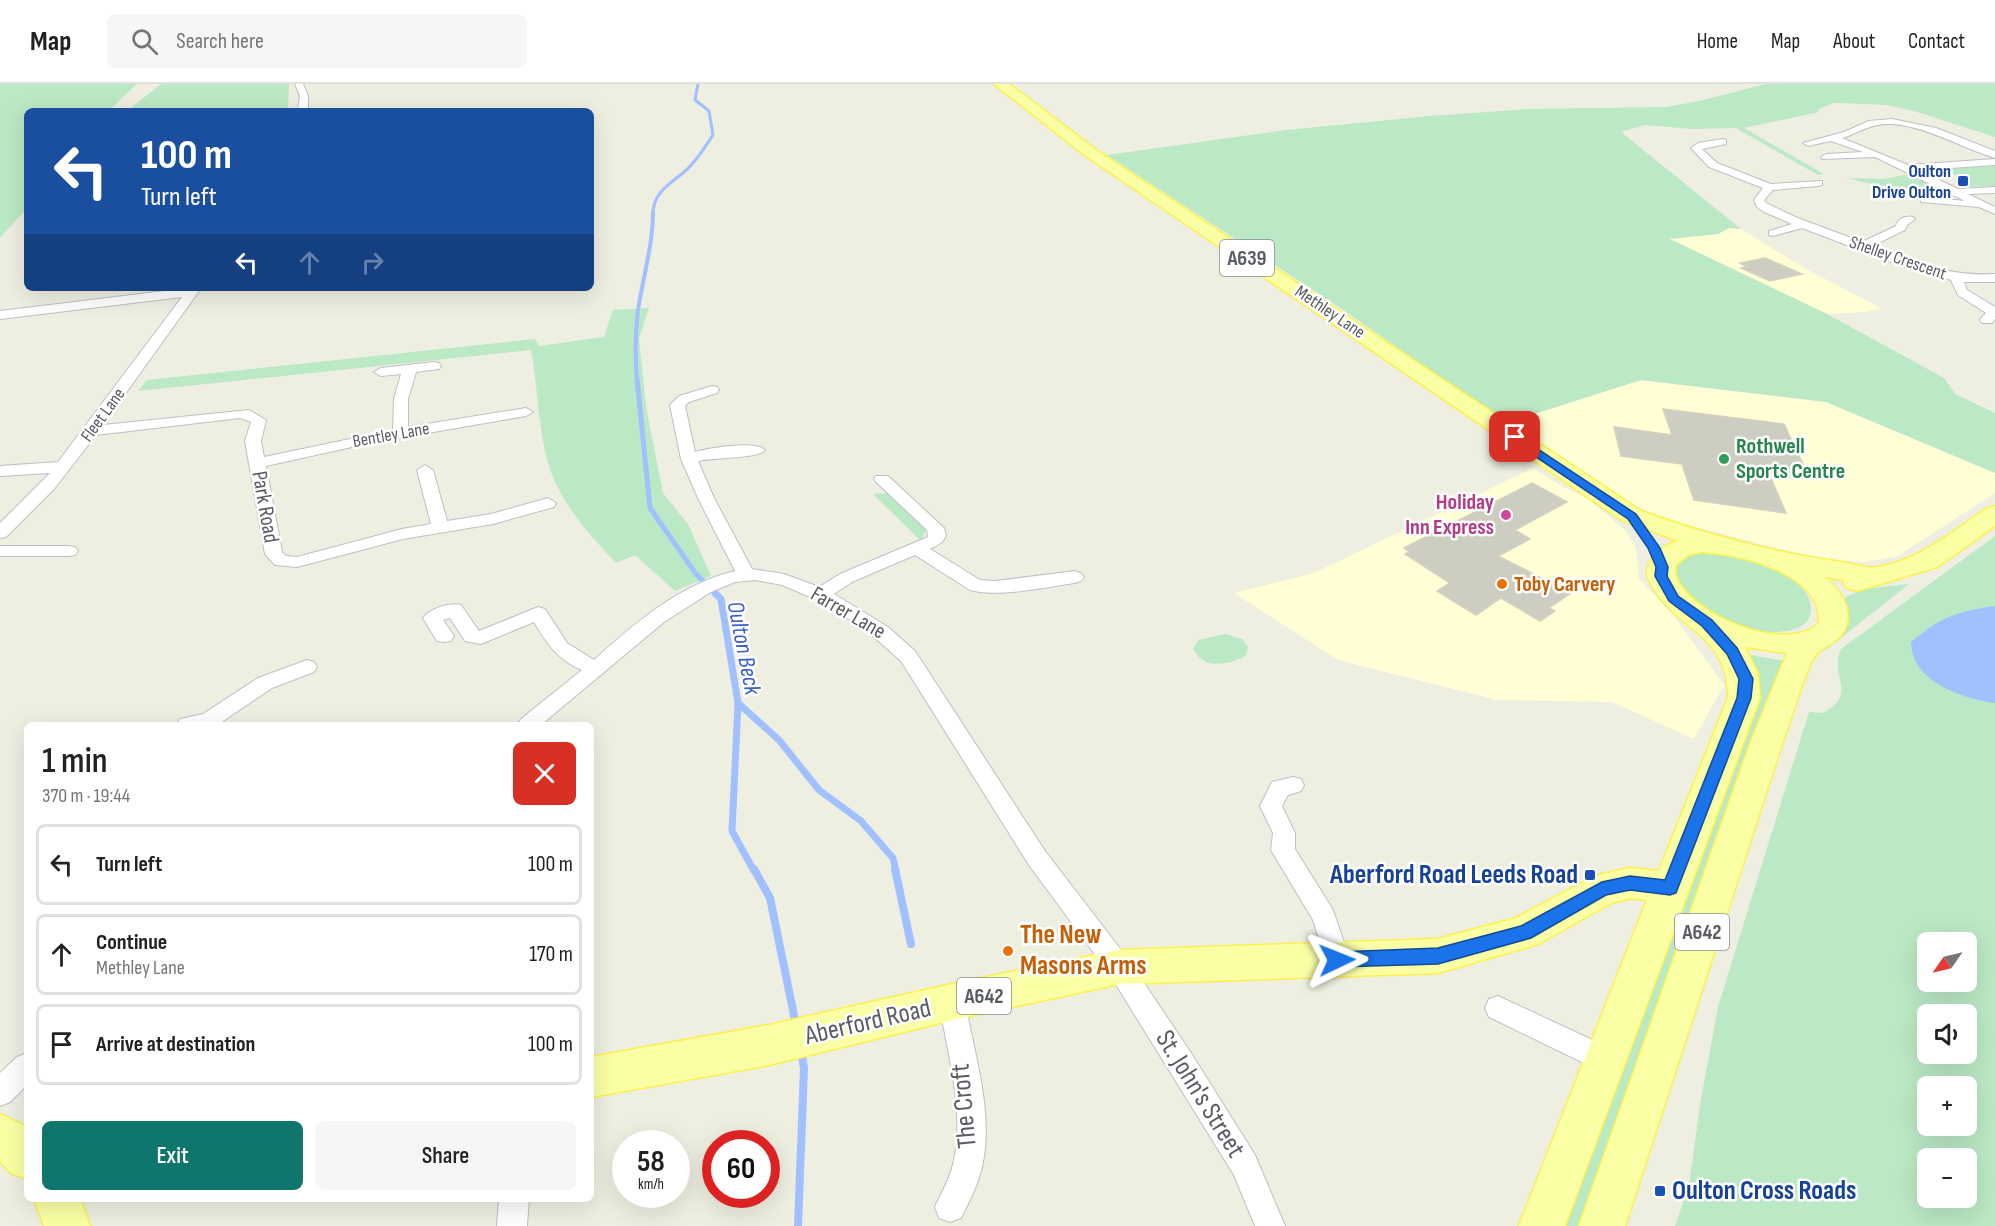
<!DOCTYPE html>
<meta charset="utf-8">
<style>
body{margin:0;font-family:"Sofia Sans Condensed",sans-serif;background:#f6f6f6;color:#222;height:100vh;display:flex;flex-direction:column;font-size:22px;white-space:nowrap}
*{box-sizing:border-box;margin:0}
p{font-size:20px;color:#767676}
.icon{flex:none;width:33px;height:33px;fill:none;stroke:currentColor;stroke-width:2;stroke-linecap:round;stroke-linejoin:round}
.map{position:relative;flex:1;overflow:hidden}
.details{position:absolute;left:24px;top:638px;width:570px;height:480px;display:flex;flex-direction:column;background:#fff;border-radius:9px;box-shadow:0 6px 24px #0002}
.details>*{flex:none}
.hud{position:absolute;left:24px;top:24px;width:570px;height:183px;border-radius:9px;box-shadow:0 6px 24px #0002;background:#1a4fa0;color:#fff;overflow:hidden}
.needle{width:39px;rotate:236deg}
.tools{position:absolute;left:1917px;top:848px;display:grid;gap:12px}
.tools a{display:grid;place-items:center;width:60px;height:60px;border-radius:9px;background:#fff;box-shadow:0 6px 24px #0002;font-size:30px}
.speed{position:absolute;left:612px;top:1046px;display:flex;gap:12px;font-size:30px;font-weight:700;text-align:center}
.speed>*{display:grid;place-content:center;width:78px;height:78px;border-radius:50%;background:#fff;box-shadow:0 6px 24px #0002;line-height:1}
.speed small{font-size:15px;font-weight:400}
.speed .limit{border:9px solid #d22;background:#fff;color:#111}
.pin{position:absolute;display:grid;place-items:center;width:51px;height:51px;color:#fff;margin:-26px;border-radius:12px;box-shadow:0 3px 9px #0006}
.me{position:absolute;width:66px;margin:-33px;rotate:88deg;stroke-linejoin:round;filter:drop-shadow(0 0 4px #0008)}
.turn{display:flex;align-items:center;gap:21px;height:126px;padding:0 18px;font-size:27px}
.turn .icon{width:78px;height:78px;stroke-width:2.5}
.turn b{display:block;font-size:42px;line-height:51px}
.lanes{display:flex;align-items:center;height:57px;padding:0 18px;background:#0003;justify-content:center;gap:30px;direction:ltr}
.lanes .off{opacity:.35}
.round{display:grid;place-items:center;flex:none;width:63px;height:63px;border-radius:9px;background:#f6f6f6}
.headline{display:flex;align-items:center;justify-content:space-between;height:102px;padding:0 18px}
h1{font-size:36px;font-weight:600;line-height:45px}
.cta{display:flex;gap:12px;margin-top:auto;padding:12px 18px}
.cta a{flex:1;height:69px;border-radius:9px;background:#0f766e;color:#fff;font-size:24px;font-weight:600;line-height:69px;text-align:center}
.cta a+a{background:#f6f6f6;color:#222}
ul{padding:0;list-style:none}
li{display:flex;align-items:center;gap:18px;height:81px;margin:0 12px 9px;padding:0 6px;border:3px solid #e0e0e0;border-radius:9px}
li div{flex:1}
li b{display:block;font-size:22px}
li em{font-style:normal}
header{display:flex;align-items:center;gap:36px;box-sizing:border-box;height:84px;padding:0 30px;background:#fff;border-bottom:2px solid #e0e0e0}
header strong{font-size:28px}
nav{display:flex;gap:33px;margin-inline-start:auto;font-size:21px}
.search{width:420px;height:54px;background:#f6f6f6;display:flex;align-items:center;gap:15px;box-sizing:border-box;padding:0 21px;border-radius:9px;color:#767676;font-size:22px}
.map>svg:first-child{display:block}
.commercial{fill:#fffed5}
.green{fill:#bbe8c5;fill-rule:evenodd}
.water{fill:#a0c0ff}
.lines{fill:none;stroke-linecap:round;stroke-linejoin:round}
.stream-far4{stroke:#a0c0ff;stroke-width:3}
.stream-far3{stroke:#a0c0ff;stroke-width:4}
.stream-far2{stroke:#a0c0ff;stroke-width:5}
.stream-far1{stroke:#a0c0ff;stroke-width:7}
.stream{stroke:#a0c0ff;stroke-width:8}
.building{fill:#cecdc2;stroke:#d3d1bf;stroke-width:1.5}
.street-casing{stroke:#bebfc6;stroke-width:2}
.primary-casing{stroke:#fcf24b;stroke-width:3}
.street{fill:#fff;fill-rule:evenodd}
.primary{fill:#faffa5;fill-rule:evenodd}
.route{fill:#1a73e8;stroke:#114b97;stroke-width:1.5}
.transit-dot{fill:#1a4fb4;stroke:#fff;stroke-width:2}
.leisure-dot{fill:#2e9e5b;stroke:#fff;stroke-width:2}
.hotel-dot{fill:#d1479c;stroke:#fff;stroke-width:2}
.food-dot{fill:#e8710a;stroke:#fff;stroke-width:2}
.labels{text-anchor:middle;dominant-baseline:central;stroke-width:5;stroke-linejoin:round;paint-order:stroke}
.far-transit-label{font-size:18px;font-weight:bold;fill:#164399;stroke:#fff;text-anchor:end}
.far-street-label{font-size:18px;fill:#595c63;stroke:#fff}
.shield{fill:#fff;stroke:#8b8d92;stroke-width:1.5}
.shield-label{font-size:21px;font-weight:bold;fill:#595c63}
.leisure-label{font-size:22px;font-weight:bold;fill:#27864d;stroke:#fff;text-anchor:start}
.hotel-label{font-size:22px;font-weight:bold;fill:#b23c85;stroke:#fff;text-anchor:end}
.street-label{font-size:22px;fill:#595c63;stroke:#fff}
.food-label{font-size:22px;font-weight:bold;fill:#c56008;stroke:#fff;text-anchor:start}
.water-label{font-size:24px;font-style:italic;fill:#3960cc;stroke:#fff}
.near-transit-label{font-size:27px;font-weight:bold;fill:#164399;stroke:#fff;text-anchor:end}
.near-food-label{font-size:27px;font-weight:bold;fill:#c56008;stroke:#fff;text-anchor:start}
.near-street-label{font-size:27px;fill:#595c63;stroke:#fff}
</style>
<header>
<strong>Map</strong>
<div class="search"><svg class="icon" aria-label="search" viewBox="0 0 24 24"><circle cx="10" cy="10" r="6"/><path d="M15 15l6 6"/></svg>Search here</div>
<nav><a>Home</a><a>Map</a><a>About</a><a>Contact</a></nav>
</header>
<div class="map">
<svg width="1995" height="1142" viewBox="0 0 1995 1142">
<rect width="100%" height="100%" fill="#eeeee1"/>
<!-- commercial -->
<path class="commercial" d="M1729,144L1741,145L1806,185L1881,224L1866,228L1827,230L1668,155L1717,150Z
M1641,296L1826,318L1995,389V409L1898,472L1865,478L1823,476L1672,437L1649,428L1618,413L1506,339Z
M1533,384L1561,402L1587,414L1626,447L1636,464L1639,495L1674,532L1724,601L1694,655L1612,618L1496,616L1338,576L1234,509L1314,489Z"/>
<!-- green -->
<path class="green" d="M0,0H137L108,27H27V124L0,154Z
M161,0H289L288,27H127Z
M1766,0H1995V53L1914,27L1886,21L1840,19H1834L1817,26L1819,28L1744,44L1824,90L1818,91L1736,44L1692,45L1645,41L1621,48L1741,145L1729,144L1718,150L1670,155L1827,230L1944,294L1955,310L1995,329V389L1826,318L1641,296L1506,339L1342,225L1107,71L1287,46L1430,32L1529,25L1666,23L1699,17Z
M1995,82V102L1962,103L1958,101L1965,96L1944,85Z
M1913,89L1941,102C1913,111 1876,101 1847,94L1884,95Z
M649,224L639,254L646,323L663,409L688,440L711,492L675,507L635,471L616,479C586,447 554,412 545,367C538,334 537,299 531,266L138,307L147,296L535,255L539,262L604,253L613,226Z
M888,409L926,446L921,457L873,410Z
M1995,452V1142H1675L1689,1102L1700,1021L1718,923L1809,628L1823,629C1860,609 1828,593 1841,565ZM1928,858H1966V897H1928ZM1928,930H1966V969H1928ZM1928,1002H1966V1041H1928ZM1928,1074H1966V1113H1928Z
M1705,468C1733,470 1812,487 1811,526C1810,558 1744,548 1726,539C1710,531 1695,518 1680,509L1673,484L1684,473Z
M1909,500L1823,568L1828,561L1842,520L1846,513L1864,505Z
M1225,550L1242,555L1248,563L1246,571C1237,578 1213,584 1203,576C1198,573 1196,569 1193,565L1198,556Z
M1744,570L1785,577L1771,605L1715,754L1580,1142H1562Z"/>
<!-- water -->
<path class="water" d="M1995,522V619C1964,615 1911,598 1911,558C1942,532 1956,528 1995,522Z"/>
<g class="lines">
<!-- stream-far4 -->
<path class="stream-far4" d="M653,130C653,103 679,97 693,79C701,70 707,60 713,51L709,27L695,16L698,0"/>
<!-- stream-far3 -->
<path class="stream-far3" d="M637,296C635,272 635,250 638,226C643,193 653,161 653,128"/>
<!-- stream-far2 -->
<path class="stream-far2" d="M637,295L650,424L696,490L716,510"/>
<!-- stream-far1 -->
<path class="stream-far1" d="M715,509L721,515L738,619L732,747L754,787
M738,619L779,656L819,706L861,737L893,774L896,787"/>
<!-- stream -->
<path class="stream" d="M754,785L770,814L796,941
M895,785L911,860
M798,1142L804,984L801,966"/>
</g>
<!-- building -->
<path class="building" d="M1765,174L1802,190L1770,197L1741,184L1747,183L1740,179Z
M1663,325L1784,340L1803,380L1793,379L1800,394L1769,390L1786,429L1694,416L1682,380L1621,372L1614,343L1672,351Z
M1532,399L1567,418L1515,446L1530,455L1498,472L1571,509L1549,524L1555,527L1540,537L1501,514L1476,531L1437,507L1450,499L1405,470L1409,468L1404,464Z"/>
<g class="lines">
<defs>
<path id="street" d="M295,0H303L308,12V27H298L300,12Z
M1892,35L1936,44L1995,67V74C1960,64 1910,32 1873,42C1862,45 1853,51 1842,54L1908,81L1995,75V81L1919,86L1958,105L1995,103V109L1968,110L1995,123V130L1979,123L1921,118V114L1925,113L1965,117L1875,73L1822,75L1821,73L1826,70L1863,68L1831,57L1808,62L1803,59L1844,48L1869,37Z
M1723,55L1726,56V60L1702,65L1717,79L1771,100L1822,97V101L1818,102L1773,106L1764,116L1766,119L1795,133L1862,158L1896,142C1897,135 1906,131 1913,133L1915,135L1907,141L1905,146L1872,162C1913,178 1950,193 1995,190V198H1964L1967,206L1995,223V235L1992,239H1982L1980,236L1986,229L1958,211L1951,196L1907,184L1802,144L1773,152L1769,151V147L1792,140L1764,128L1757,123L1754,116L1763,104L1709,83L1691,64L1698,59Z
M189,204H201L103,341L249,326L266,336L261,357L264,373L393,346L394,315L401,290L381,292L374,288L381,284L434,278L439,279L441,282L439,285L416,288L408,315V343L526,324L533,328L526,332L370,359L266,382L282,468L286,472L297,473L402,445L431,440L417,386L425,381L433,386L447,437L491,430L548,414L556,419L554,423L493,440L403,455L297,483L275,481L265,470L245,357L251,338L240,334L96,351L54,405L6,453L0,454V439L50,389L0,392V382L58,378L182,213L0,235V227Z
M712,302L717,303L719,306L717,309L689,318L685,322L695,368C709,364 756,356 765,366C757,375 713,373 698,377L714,414L752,485L784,490L819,503L840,490L928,453L927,446L876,398L874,395L876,392H888L944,444L946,452C942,460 937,461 930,465L980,496L995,497L1075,487L1081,489L1084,493L1081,497L1075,499C1044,503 1000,514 970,506L915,471L852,498L834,510L888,543L915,567L1045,767L1128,875L1191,969L1255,1071L1285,1142H1255L1234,1091L1110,891L1029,781L901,577L865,545L815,515L782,501L755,496L735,498L711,508L664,538L542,640H518L521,635L582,586C558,576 547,560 534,538L481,560L465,557L450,534L443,536L454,552L451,557L444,558L437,557L423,534C429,525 450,518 461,521L479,547L538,523L545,525L567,559L594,576C635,539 680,500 735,487L698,414L681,375L670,321L679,312Z
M0,462H69L75,463L78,467L75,471L69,472H0Z
M307,576L314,578L317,583L314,588L272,604L223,637L224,640H177L180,635L203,630L258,594Z
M1293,693L1301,695L1304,701L1301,707L1288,711L1282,722L1295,749V765L1333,826L1350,876L1346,884L1337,887L1328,884L1313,836L1271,766L1273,749L1260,722L1272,698Z
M952,906L961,910L965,918C974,969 993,1026 983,1078C980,1097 970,1116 961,1134L950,1138L939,1134L935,1123C941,1109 950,1095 953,1080C966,1031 947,967 939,918L943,910Z
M1498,912L1614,966L1618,975L1614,984L1604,988L1594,984L1489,933L1485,924L1489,915Z
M27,969V1001L10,1018L0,1022V989L17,973Z
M499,1114H529L527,1142H497Z"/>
<path id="primary" d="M994,0H1009L1096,66L1641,427C1705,450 1774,469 1841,478C1852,480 1867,485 1878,483C1919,476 1952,448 1986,425L1995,422V442L1937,483L1857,507L1847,504L1843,498L1844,496L1825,493C1844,510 1860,536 1836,556C1825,566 1819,563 1812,577C1800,602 1793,631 1783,657L1625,1142H1579L1751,657L1787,569L1745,563L1758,590L1760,614L1565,1142H1519L1647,816L1630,814L1611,819L1538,860L1438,889L1119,900L952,936L769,981L591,1013V973L769,941L952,900L1119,866L1438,855L1516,834L1589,795L1602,790L1630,784L1659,787L1728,614C1730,547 1669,545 1647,492C1647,473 1662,461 1679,457L1623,437L1086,72ZM1701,468C1738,470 1823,489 1819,539C1787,571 1688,531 1675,490L1676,481L1688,471Z
M0,1030L27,1043V1095L11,1089L0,1077Z
M34,1114H80L90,1142H44Z"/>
</defs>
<!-- street casing -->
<use href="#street" class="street-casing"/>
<!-- primary casing -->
<use href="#primary" class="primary-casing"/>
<!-- street -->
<use href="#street" class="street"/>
<!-- primary -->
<use href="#primary" class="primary"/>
</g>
<!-- route -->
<path class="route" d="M1515,350L1636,430L1660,464L1668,483L1667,492L1678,512L1712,536L1737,564L1753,595L1751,614L1676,809L1670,811L1630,806L1606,811L1531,854L1438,880L1337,883L1331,881L1328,876L1331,870L1337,868L1438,864L1521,842L1602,798L1630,792L1665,796L1737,614L1739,595L1727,570L1702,542L1669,517L1655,492L1656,483L1648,464L1628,435L1511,356L1509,353Z"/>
<!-- markers -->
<g class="transit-dot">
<rect x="1957" y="91" width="12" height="12" rx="3"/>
<rect x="1584" y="785" width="12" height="12" rx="3"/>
<rect x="1654" y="1101" width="12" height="12" rx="3"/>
</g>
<circle class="leisure-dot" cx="1724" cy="375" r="6"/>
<circle class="hotel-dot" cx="1506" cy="431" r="6"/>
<g class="food-dot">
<circle cx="1502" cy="500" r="6"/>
<circle cx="1008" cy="867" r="6"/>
</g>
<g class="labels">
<!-- far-transit labels -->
<g class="far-transit-label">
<text x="1951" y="87">Oulton<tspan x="1951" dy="21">Drive Oulton</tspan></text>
</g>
<!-- far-street labels -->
<g class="far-street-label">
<text transform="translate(1898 174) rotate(19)">Shelley Crescent</text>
<text transform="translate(1330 228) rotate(34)">Methley Lane</text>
<text transform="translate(103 331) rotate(-54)">Fleet Lane</text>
<text transform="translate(391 351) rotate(-10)">Bentley Lane</text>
</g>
<!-- shield labels -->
<g class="shield">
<rect x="1220" y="156" width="54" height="36" rx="4.5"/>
<rect x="1675" y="830" width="54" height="36" rx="4.5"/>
<rect x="957" y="894" width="54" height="36" rx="4.5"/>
</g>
<g class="shield-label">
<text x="1247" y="174">A639</text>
<text x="1702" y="848">A642</text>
<text x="984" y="912">A642</text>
</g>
<!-- leisure labels -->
<g class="leisure-label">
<text x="1736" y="362">Rothwell<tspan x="1736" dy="25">Sports Centre</tspan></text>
</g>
<!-- hotel labels -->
<g class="hotel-label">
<text x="1494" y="418">Holiday<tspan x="1494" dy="25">Inn Express</tspan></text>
</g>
<!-- street labels -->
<g class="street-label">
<text transform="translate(265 423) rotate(80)">Park Road</text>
<text transform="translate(848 529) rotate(30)">Farrer Lane</text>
</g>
<!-- food labels -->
<g class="food-label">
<text x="1514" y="500">Toby Carvery</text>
</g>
<!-- water labels -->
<g class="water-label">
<text transform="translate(744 564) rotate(79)">Oulton Beck</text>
</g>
<!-- near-transit labels -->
<g class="near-transit-label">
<text x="1578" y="791">Aberford Road Leeds Road</text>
<text x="1672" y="1107" text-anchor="start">Oulton Cross Roads</text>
</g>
<!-- near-food labels -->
<g class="near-food-label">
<text x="1020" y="851">The New<tspan x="1020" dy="31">Masons Arms</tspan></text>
</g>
<!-- near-street labels -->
<g class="near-street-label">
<text transform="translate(868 938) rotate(-13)">Aberford Road</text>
<text transform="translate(1200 1010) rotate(58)">St. John's Street</text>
<text transform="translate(964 1022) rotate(-95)">The Croft</text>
</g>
</g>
</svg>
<div class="tools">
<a><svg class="needle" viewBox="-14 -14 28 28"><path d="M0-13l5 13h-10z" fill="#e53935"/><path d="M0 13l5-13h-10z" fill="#767676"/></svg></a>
<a><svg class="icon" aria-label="sound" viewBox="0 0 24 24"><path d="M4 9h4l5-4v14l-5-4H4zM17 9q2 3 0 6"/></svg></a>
<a>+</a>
<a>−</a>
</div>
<div class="speed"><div>58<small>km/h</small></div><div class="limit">60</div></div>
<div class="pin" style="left:1515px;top:353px;background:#d93025"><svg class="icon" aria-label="arrive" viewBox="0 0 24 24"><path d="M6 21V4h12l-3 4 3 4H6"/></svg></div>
<svg class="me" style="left:1337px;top:876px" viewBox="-20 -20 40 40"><path d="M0-17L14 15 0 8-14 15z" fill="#1a73e8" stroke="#fff" stroke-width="4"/></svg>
<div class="hud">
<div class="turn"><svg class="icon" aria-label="left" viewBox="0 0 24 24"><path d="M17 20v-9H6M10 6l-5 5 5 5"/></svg><div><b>100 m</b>Turn left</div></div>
<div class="lanes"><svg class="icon" aria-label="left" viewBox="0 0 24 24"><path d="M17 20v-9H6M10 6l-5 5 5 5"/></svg><svg class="icon off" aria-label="ahead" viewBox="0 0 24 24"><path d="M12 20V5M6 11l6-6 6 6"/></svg><svg class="icon off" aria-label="right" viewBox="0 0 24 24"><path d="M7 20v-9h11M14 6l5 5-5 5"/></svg></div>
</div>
<section class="details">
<div class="headline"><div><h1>1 min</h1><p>370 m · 19:44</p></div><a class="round" style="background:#d93025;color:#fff"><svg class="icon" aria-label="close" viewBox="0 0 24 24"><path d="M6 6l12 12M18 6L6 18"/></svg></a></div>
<ul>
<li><svg class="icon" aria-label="left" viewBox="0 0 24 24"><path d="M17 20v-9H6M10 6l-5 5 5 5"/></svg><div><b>Turn left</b></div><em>100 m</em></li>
<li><svg class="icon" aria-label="ahead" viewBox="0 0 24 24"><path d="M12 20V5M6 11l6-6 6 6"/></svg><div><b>Continue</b><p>Methley Lane</p></div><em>170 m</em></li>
<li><svg class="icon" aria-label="arrive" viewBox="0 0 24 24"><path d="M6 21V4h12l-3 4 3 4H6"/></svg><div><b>Arrive at destination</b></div><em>100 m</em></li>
</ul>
<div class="cta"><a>Exit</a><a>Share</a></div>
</section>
</div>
